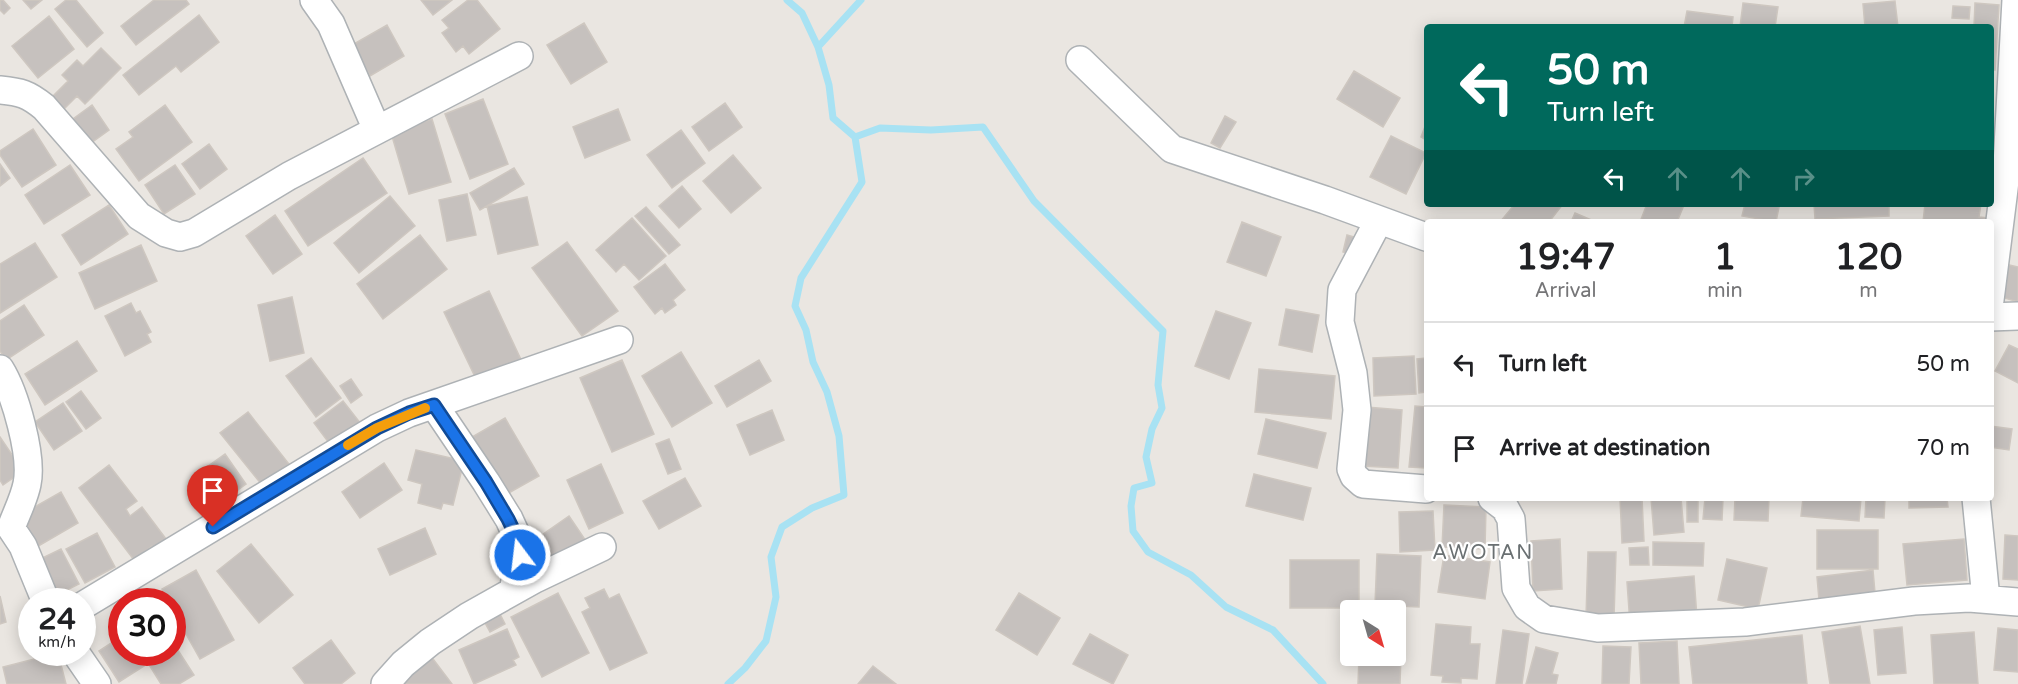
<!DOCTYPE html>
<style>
body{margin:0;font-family:"Varela Round",sans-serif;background:#f6f6f6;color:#202124;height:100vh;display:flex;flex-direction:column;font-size:22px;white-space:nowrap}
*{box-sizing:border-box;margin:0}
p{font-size:20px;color:#757577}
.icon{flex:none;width:33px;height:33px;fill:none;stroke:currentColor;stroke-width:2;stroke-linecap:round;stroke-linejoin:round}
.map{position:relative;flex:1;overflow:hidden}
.panel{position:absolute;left:1424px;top:219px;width:570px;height:282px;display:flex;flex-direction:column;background:#fff;border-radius:6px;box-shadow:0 3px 15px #0003}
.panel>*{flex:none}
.hud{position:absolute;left:1424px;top:24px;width:570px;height:183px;border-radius:6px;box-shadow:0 3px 15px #0003;background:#00695c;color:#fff;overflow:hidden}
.needle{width:39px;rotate:143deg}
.fabs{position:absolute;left:1340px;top:600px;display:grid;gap:12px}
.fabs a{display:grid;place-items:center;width:66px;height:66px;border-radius:6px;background:#fff;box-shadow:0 3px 15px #0003;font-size:30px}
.speed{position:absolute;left:18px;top:588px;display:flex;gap:12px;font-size:30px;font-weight:700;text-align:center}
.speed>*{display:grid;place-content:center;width:78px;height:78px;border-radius:50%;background:#fff;box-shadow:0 3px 15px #0003;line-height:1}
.speed small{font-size:15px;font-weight:400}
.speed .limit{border:9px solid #d22;background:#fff;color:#111}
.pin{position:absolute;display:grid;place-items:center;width:51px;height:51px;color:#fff;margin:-62px -26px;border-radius:50% 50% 50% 0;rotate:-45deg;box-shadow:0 0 6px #0007}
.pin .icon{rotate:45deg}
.me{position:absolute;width:66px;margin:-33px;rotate:345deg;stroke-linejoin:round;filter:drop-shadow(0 0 4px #0008)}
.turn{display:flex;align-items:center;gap:21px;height:126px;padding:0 24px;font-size:27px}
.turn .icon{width:78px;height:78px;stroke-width:2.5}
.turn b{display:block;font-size:42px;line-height:51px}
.lanes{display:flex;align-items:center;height:57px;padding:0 24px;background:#0003;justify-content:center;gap:30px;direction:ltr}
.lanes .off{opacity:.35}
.eta{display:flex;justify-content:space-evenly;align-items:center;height:102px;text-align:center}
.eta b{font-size:36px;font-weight:700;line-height:42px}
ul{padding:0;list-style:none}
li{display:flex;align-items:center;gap:18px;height:84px;padding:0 24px;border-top:2px solid #e0e0e0}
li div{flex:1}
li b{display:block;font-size:22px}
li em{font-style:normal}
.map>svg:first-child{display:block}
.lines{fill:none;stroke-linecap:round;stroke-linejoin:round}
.stream{stroke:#a8e2f3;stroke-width:7}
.building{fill:#c6c1be;stroke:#cec7c0;stroke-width:1.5}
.minor-casing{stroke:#aeb2b5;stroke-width:30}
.minor{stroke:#fff;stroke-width:27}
.route-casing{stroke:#114b97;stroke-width:15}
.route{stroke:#1a73e8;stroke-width:10}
.slow{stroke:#f59e0b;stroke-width:10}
.labels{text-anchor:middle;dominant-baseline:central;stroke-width:4.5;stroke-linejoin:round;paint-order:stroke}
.neighbourhood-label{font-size:20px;letter-spacing:1.5px;fill:#6a7072;stroke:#fff}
</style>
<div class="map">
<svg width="2018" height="684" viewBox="0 0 2018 684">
<rect width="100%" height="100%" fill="#eae6e1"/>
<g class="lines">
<!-- stream -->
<path class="stream" d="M787,0L802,13L818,47L829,85L833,118L855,137L880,128L931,130L983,127L1034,201L1163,331L1158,385L1162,408L1152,429L1146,457L1152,483L1134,488L1131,506L1133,531L1148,552L1191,575L1226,607L1273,630L1323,684
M818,47L861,0
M728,684L745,668L766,641L776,597L771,557L782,527L812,508L844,495L839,436L827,392L813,362L806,330L795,306L801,278L862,182L855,137"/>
</g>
<!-- building -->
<path class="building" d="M0,0H3L10,8L4,14L0,10Z
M23,0H42L31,9Z
M66,0H76L103,33L87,47L55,9Z
M154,0H186L189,4L136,45L121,26Z
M421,0H452L433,15Z
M468,0H477L500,29L469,54L463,46L456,52L442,33L449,28L442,20Z
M1895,1L1898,27H1865L1863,4Z
M1743,3L1778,7L1775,27H1740Z
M1975,3L1999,5L1995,70H1990V27H1974Z
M1953,6L1970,7L1969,19L1952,18Z
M1687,11L1733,17L1732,27H1684Z
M199,15L219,42L181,72L176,66L139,95L123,75Z
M49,16L74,49L38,78L12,46Z
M584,23L607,62L571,84L547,45Z
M387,25L404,56L370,76L352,45Z
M101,48L121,68L85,104L77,96L61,112L49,100L68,81L62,75L77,60L83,66Z
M1354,71L1400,98L1383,127L1337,99Z
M483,99L508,164L470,179L445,114Z
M725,103L742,127L709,151L692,127Z
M92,105L109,130L91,143L73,119Z
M165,105L192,142L139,181L116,149L133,137L129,132Z
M618,109L630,140L585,158L573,127Z
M1225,116L1236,122L1220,148L1211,143Z
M432,119L451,182L409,194L389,126L413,125Z
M1426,124V140L1421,137Z
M33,129L56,165L22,187L0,155V151Z
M681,130L705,163L672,188L647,155Z
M1391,136L1426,153L1406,194L1370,177Z
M209,144L227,169L200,189L182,164Z
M733,155L761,188L731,213L703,181Z
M363,158L387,193L308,246L285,211Z
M0,164L10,178L0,186Z
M70,165L90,195L44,224L25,195Z
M175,165L195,194L164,214L145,185Z
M514,168L524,184L480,210L470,193Z
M682,186L701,209L679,228L659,206Z
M467,194L476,235L447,241L439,200Z
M390,196L415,226L359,273L334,243Z
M527,197L538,245L498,254L487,206Z
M1515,204H1563L1549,222H1500Z
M1647,204H1681L1684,205L1677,222H1640Z
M1745,204H1768L1779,207L1776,222L1742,216Z
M1814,204H1889V216L1815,219Z
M1925,204H1981L1979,217L1988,218L1987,222H1923Z
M109,205L128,234L81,265L62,235Z
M646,207L680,245L669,254L635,216Z
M1575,213L1596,222H1571Z
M275,215L302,254L273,274L246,236Z
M632,218L666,256L639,280L624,264L616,272L596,250Z
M1242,222L1281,237L1266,276L1227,262Z
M420,235L447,269L383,319L357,284Z
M1347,235L1361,239L1356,255L1343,252Z
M567,242L618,311L582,336L532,268Z
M35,243L57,277L0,313V264Z
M141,245L157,281L95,309L79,273Z
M665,264L685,290L673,300L676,305L665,313L662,308L655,314L634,287Z
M2005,264L2018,267V302L1995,295Z
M489,291L523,364L479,385L444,312Z
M292,297L304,353L270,361L258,305Z
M131,303L136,313L140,311L151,332L147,334L151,342L125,356L105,316Z
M24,305L44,335L6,360L0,351V321Z
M1286,309L1319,315L1312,352L1279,345Z
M1216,311L1251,323L1229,379L1195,366Z
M77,341L97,371L45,405L25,374Z
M2009,345L2018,349V383L1995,371Z
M681,352L712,403L672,427L642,376Z
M1414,356L1416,394L1374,396L1373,358Z
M311,358L341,398L316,417L286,376Z
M1426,358V392L1419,393L1417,359Z
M622,360L654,434L612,452L580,378Z
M759,360L771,381L727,407L715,386Z
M1259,369L1335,376L1331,419L1255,412Z
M351,379L362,395L351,403L340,386Z
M81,391L101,418L86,429L66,402Z
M343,401L365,429L335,451L314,423Z
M63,403L82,431L54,450L35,422Z
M1415,406L1426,407V468L1409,467Z
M1366,407L1402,410L1398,468L1362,466Z
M772,410L784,440L750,455L737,425Z
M248,412L289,464L262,485L220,433Z
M505,418L539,476L505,495L472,437Z
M1266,419L1326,433L1317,468L1258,454Z
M1990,426L2012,429L2009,450L1990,447Z
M0,437L23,471L3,485L0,480Z
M669,439L681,469L668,474L656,444Z
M416,450L464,461L453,505L443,503L441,509L418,503L422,484L408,480Z
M225,454L246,484L218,504L197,474Z
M384,463L402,490L360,518L342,492Z
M601,464L623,513L589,529L567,480Z
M109,465L137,501L126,509L130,516L142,507L169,543L157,553L152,546L134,560L79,488Z
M1254,474L1311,488L1303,520L1246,506Z
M685,478L701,506L659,529L643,501Z
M61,492L78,523L35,548L17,517Z
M1620,498H1642L1644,541L1622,543Z
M1651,498H1681L1684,532L1654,535Z
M1687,498H1698V522H1687Z
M1705,498H1723L1722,520L1703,519Z
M1735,498H1769L1768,521L1734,520Z
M1803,498H1861L1859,521L1801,516Z
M1866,498H1885L1884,518L1865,517Z
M1909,498H1947L1948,507L1909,508Z
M1444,505L1486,507L1485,549L1442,547Z
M1433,511L1435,550L1400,552L1399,512Z
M569,516L588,544L549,572L529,544Z
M425,528L436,554L390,575L378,549Z
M1817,530H1878V569H1817Z
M97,533L115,567L85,583L66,549Z
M2005,535L2018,536V580L2003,579Z
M1560,539L1562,589L1533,591L1531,541Z
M1964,539L1967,580L1907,585L1903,544Z
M1653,542L1704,543L1703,566L1653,565Z
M251,544L293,595L259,623L217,571Z
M1648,547L1649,565H1630L1629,548Z
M61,549L79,584L53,597L36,561Z
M1588,552H1616L1614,618L1586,617Z
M1377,554L1421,556L1419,607L1375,605Z
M1444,555L1490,562L1485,599L1438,592Z
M1727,559L1767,568L1758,609L1718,600Z
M1290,560H1359V608H1290Z
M196,570L234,640L200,659L172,609V602H168L162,589Z
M1873,570L1875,593L1819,600L1817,577Z
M1694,576L1697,618L1630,624L1627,582Z
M604,589L609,599L619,594L647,653L610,670L582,612L590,608L585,598Z
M558,593L589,653L542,677L511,617Z
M1019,593L1060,618L1037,655L996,630Z
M148,594L153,602H137Z
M0,596L6,622L0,624Z
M499,612L505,624L490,632L483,619Z
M1436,624L1471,627L1470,644H1480L1477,679L1461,678V683L1442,682L1443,676L1431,675Z
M1395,625H1402L1400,684H1358L1359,656H1395Z
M1860,626L1870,684H1830L1822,632Z
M1902,627L1906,673L1878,675L1874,630Z
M1998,628L2018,630V672L1994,670Z
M507,629L519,657L513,660L516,665L474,684L459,650Z
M1503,630L1529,634L1522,684H1496Z
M1974,632L1978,684H1934L1931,635Z
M1090,634L1128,655L1113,684L1073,664Z
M1802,635L1807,684H1693L1689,647Z
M122,636V652H135L144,666L119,682L99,651Z
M331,640L355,673L341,684H305L293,668Z
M172,641L194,675L179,684H161L143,655L147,652H172Z
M1677,641L1679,684H1641L1639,643Z
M1603,646L1631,647L1629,684H1602Z
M1536,647L1558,653L1552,674L1558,675L1556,684H1526Z
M58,653L66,684H7L3,667Z
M430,655L452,684H393Z
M873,666L896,684H858Z"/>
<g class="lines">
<defs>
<path id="minor" d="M314,0L331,24L377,130
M1080,60L1172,149L1325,200L1426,237
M0,90C21,92 28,94 44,107L139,216L166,233L180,237L194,233L289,176L519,56
M1379,220L1342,290L1340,322L1353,373L1357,410L1351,469L1354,476L1363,484L1426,489
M1990,300L2007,165L2016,0
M1990,317L2018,316
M0,369C15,393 33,456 27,484C24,499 16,514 11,528L23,546L46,602
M434,405L486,482L509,519L519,541L520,555L513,591
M1492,498L1505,508L1511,519L1516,588L1527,607L1544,619L1598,628L1745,622L1914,601L1969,598L2018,602
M1976,498L1986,599
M82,606L377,428L409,413L619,340
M75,652L97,684
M385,684L403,664L430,642L469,616L535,579L602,547"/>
</defs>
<!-- minor casing -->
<use href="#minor" class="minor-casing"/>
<!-- minor -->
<use href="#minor" class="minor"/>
</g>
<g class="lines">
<defs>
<path id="route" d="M213,527L377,428L409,413L434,405L486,482L508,519L519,542L520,555"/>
</defs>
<!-- route casing -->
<use href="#route" class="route-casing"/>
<!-- route -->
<use href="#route" class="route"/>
<!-- slow -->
<path class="slow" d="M348,445L377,428L425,408"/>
</g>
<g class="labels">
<!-- neighbourhood labels -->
<g class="neighbourhood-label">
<text x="1483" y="553">AWOTAN</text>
</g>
</g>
</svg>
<div class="fabs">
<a><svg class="needle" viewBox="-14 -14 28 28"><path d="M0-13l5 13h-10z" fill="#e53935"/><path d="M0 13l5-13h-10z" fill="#757577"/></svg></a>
</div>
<div class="speed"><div>24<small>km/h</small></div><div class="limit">30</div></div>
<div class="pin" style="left:213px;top:527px;background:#d93025"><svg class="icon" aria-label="arrive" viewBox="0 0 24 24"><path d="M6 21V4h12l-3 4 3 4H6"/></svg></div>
<svg class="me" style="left:520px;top:555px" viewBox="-20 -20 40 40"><circle r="17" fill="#1a73e8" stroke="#fff" stroke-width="3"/><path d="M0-11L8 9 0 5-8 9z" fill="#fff"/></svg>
<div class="hud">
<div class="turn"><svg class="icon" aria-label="left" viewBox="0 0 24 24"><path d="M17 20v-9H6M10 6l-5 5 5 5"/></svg><div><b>50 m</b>Turn left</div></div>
<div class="lanes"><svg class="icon" aria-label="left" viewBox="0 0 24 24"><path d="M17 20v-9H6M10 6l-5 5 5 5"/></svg><svg class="icon off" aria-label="ahead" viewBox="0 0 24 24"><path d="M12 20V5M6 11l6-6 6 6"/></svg><svg class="icon off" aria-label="ahead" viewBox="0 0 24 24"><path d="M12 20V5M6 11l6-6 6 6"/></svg><svg class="icon off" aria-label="right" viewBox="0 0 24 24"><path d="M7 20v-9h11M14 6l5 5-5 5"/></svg></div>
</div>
<section class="panel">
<div class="eta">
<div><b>19:47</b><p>Arrival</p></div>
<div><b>1</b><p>min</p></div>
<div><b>120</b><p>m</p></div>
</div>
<ul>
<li><svg class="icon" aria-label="left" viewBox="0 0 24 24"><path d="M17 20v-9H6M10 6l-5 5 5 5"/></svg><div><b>Turn left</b></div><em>50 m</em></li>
<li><svg class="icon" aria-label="arrive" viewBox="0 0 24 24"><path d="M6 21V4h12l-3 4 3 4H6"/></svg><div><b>Arrive at destination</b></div><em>70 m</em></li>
</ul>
</section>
</div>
